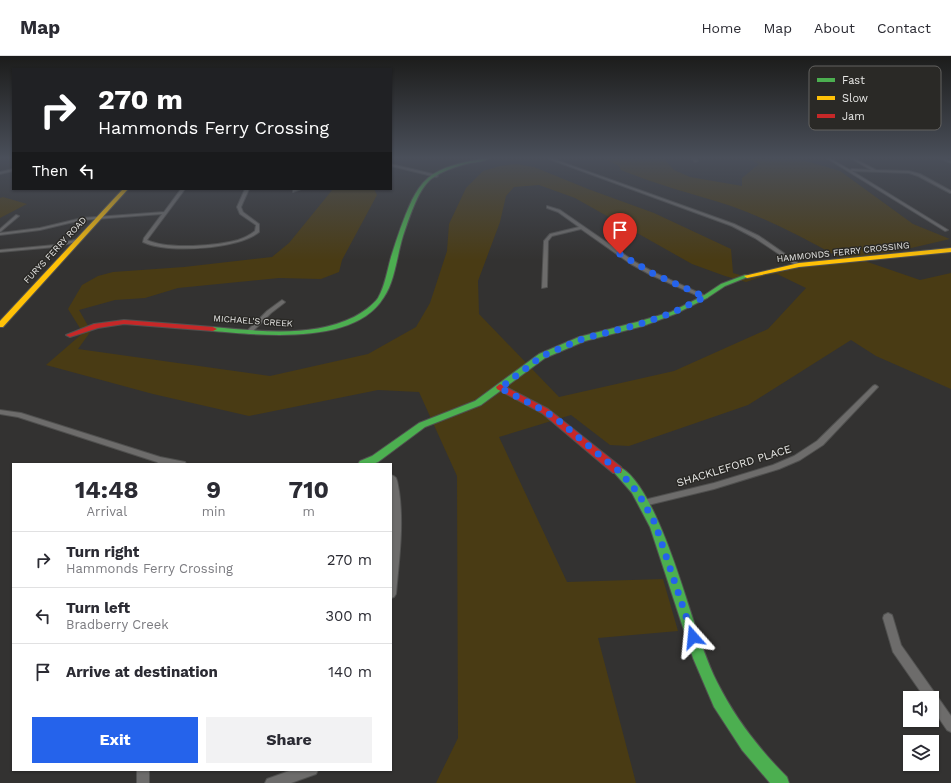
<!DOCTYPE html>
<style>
body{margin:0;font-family:"Work Sans",sans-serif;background:#f2f2f3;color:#2b2b33;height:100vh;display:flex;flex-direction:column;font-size:15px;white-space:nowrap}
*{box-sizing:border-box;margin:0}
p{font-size:13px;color:#7c7c81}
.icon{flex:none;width:22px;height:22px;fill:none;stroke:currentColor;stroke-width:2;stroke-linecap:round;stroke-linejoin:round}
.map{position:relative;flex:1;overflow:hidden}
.sheet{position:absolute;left:12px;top:407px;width:380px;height:308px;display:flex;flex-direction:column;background:#fff;border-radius:0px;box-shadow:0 1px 3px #0004}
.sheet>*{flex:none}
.top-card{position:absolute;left:12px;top:12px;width:380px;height:122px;border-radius:0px;box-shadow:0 1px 3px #0004;background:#202124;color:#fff;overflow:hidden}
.buttons{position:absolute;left:903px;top:635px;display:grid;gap:8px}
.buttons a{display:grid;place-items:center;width:36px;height:36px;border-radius:0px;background:#fff;box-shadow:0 1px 3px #0004;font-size:20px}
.pin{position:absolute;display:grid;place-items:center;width:34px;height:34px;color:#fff;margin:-41px -17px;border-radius:50% 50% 50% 0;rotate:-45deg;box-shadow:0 0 4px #0007}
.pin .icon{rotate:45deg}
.me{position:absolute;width:44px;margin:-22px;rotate:342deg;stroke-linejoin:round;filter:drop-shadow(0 0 3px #0008)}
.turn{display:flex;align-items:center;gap:14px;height:84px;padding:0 20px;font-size:18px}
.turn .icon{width:52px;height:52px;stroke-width:2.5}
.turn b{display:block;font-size:28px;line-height:34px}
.then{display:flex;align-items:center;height:38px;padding:0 20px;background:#0003;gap:8px;font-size:15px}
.eta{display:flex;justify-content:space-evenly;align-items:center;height:68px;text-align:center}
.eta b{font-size:24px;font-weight:700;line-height:28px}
.action{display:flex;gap:8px;margin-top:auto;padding:8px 20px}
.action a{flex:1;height:46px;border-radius:0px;background:#2563eb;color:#fff;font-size:16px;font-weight:700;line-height:46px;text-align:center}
.action a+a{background:#f2f2f3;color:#2b2b33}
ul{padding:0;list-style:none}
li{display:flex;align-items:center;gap:12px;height:56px;padding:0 20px;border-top:1px solid #e1e1e2}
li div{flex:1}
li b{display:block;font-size:15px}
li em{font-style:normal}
header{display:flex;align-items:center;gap:24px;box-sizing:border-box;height:56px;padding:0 20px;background:#fff;border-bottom:1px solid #e1e1e2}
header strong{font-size:19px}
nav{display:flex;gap:22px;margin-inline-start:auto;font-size:14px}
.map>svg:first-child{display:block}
.green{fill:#493b14;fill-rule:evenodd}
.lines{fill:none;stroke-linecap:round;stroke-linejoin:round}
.street-casing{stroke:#50504f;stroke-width:2}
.fast-casing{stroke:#50504f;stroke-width:2}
.slow-casing{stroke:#50504f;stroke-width:2}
.jam-casing{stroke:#50504f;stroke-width:2}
.street{fill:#6d6c6b;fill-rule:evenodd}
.fast{fill:#4caf50;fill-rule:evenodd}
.slow{fill:#ffc107;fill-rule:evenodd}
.jam{fill:#c62828;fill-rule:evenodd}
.route{stroke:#2563eb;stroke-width:7;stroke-dasharray:0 12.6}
.labels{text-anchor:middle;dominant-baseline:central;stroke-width:3;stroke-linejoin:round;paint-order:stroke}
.far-street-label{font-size:9px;fill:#e8e8e6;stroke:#2a2926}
.street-label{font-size:11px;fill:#e8e8e6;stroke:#2a2926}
.key{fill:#2a2926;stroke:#636260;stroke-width:1}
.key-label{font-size:11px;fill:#e8e8e6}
</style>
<header>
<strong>Map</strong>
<nav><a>Home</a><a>Map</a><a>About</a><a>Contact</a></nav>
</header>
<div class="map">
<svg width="951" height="727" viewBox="0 0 951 727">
<rect width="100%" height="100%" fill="#333231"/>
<!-- green -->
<path class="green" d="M605,103H664L674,114L690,121L742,130V122L759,108L748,103H799L840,115L913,168L950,183L894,196L853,201L920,224L951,217V333L876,300L851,284L748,349L629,390L610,389L571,359L499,381L567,526L663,523L678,575L598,582L636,727H436L458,682L457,420L419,336L378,334L249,360L153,338L46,309L83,277L68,253L82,229L98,220L113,216L184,211L272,201L289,187L333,133H374L377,139L342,204L339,216L321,223L279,222L178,232L145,242L115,244L79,254L91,275L78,293L270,320L368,298L416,271L430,247L447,195L449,168L466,132L483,115L500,110L516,108L534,111L588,133L654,157L731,193L733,217L740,219L842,203C806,183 770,164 731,150C694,138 657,129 621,114L619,110ZM539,129L575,142L692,208L725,220L746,226L767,219L777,218L806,232L768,273L674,315L559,341L479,258L478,225L500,166L506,140L514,131Z
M3,141L27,148L0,162V142Z"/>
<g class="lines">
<defs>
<path id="street" d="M549,103H553L734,168L759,180L801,209L797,210L755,182L732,170Z
M692,103H694L698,105L695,106Z
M828,103H831L850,114L852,113L871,114L852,103H855L876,114L909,115L920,118L951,135V137H950L918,120L909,117L852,115L948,174L945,175Z
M941,103H945L951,105V107Z
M391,108L437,119L438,120L436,121L391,110Z
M13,113V115L0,118V116Z
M181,133H185L147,184C167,194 217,190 238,184C244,182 250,179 255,175L256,169L240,158L237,151L245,133H249L241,151L243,156L259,168V176C239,193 167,198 143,186L144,182L162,158L82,164L40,174L0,179V177L40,172L82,162L164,156Z
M296,133H301L293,136V134Z
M547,150L560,154L635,206L655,217L708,241L707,242H703L651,219L631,208L581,173L552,180L548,185L547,231L542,232L544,185L550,178L579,171L558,156L547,152Z
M16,159L19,160L0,176V173Z
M78,183H80V185L55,191L0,196V194L55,189Z
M282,244L285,246L284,247L271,257L252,276H248V274L267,255Z
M875,329L877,330L878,331L877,332L823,389L800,404L779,413L714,433L644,450L641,449L640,447L641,445L644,444L714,427L773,409L794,400L817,385L873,330Z
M0,354L21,357L160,401L185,406L186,408H159L157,406L18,361L0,358Z
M391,419C394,420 394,420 396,422C398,426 398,431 399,435C404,469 399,504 396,538L394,541L391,542L392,466Z
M888,557L892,559L893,562L901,589L951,660V676L947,674L932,652V642H925L893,596L883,562L884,559Z
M137,714H149V727H137Z
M292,714H318L316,718L291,727H265L267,723Z"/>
<path id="fast" d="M482,103H488C483,106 476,106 470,107C457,110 442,115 431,123C417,135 409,163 403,180C397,199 395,225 384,241C355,290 261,279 213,275L209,273L213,271C259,275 311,282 354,261C362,257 373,249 378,242C385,230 387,215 391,201C397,182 403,163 412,144C416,136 421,128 428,122C442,110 464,106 482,103Z
M745,219L750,220L725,230L707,242L675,258L643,270L585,285L545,302L481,349L425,371L378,406L373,408H358L360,405L372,400L419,367L475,345L539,298L579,281L637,266L671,256L703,240L721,228Z
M617,410C651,421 682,530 693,563C700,584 707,606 717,626C735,662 759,693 787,721L789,727H770L742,694L714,651L693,602L650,471L632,437L612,414L613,411Z"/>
<path id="slow" d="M123,133H128L3,271H0V265Z
M951,192V196L799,211L747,222L744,220L799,207Z"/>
<path id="jam" d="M124,264L213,271L217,273L213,275L124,268L98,272L70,281L66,279L94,268Z
M500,328L548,353L621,411L622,414L621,417H613L542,357L497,333L496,331Z"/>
</defs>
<!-- street casing -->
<use href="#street" class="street-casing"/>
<!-- fast casing -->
<use href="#fast" class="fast-casing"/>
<!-- slow casing -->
<use href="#slow" class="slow-casing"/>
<!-- jam casing -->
<use href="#jam" class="jam-casing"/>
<!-- street -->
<use href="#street" class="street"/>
<!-- fast -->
<use href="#fast" class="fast"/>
<!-- slow -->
<use href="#slow" class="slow"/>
<!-- jam -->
<use href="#jam" class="jam"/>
</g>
<!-- sky -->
<linearGradient id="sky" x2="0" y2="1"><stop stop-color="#1c1c1b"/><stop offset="0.5" stop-color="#4a4f5a"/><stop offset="1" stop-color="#4a4f5a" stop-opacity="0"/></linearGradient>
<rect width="951" height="204" fill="url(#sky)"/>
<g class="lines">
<!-- route -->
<path class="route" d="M620,198L654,218L705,241L672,257L640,268L582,283L542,300L500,332L545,355L559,365L621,417L638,437L655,467L693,581"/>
</g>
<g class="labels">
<!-- far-street labels -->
<g class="far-street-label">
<text transform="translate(55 194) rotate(-47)">FURYS FERRY ROAD</text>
<text transform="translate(843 196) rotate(-6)">HAMMONDS FERRY CROSSING</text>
<text transform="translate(253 265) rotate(4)">MICHAEL'S CREEK</text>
</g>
<!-- street labels -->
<g class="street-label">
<text transform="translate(734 410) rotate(-17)">SHACKLEFORD PLACE</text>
</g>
</g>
<!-- legend -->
<rect x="809" y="10" width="132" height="64" rx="6" class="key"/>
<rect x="817" y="22" width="18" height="4" fill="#4caf50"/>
<rect x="817" y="40" width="18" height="4" fill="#ffc107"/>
<rect x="817" y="58" width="18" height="4" fill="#c62828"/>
<g class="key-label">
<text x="842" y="28">Fast</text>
<text x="842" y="46">Slow</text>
<text x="842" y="64">Jam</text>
</g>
</svg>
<div class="buttons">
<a><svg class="icon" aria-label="sound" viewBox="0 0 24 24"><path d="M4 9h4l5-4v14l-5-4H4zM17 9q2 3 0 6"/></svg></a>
<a><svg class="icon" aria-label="layers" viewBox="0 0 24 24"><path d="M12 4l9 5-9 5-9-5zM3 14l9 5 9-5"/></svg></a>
</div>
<div class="pin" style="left:620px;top:198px;background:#d93025"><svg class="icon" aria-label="arrive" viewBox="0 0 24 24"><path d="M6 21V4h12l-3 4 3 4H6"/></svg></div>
<svg class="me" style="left:693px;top:581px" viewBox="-20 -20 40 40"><path d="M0-17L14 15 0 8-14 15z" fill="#2563eb" stroke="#fff" stroke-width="4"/></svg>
<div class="top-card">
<div class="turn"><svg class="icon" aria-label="right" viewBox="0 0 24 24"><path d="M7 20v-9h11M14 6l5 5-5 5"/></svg><div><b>270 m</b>Hammonds Ferry Crossing</div></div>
<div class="then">Then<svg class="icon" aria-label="left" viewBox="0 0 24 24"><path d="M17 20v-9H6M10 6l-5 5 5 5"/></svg></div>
</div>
<section class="sheet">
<div class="eta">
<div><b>14:48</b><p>Arrival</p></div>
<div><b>9</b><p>min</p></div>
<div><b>710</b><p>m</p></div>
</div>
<ul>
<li><svg class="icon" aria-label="right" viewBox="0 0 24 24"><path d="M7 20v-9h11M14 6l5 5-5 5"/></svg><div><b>Turn right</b><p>Hammonds Ferry Crossing</p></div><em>270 m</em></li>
<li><svg class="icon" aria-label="left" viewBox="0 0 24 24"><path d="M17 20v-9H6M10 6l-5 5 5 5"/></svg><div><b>Turn left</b><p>Bradberry Creek</p></div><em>300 m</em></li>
<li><svg class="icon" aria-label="arrive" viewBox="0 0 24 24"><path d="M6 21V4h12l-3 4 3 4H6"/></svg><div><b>Arrive at destination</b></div><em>140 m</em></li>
</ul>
<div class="action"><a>Exit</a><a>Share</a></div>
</section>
</div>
